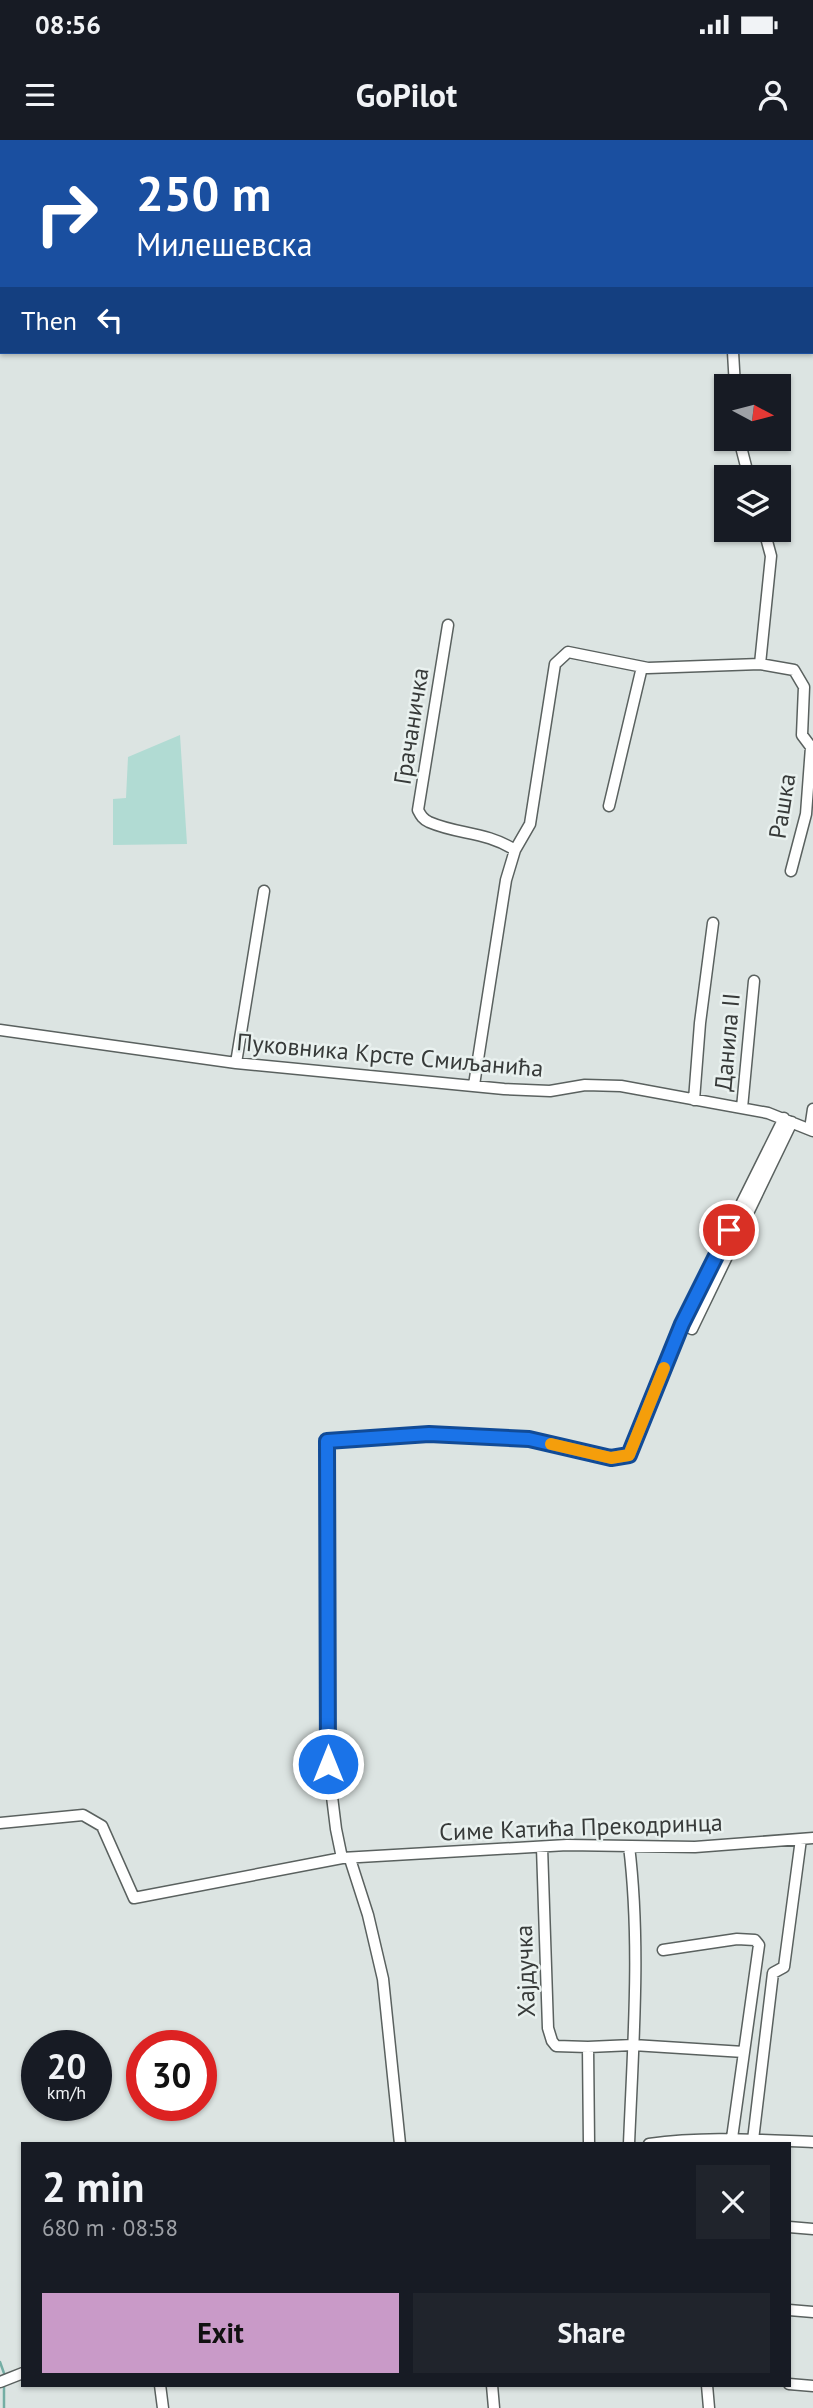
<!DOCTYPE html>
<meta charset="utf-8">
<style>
body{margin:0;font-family:"PT Sans",sans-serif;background:#20242c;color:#f1f3f6;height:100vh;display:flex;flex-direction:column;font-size:26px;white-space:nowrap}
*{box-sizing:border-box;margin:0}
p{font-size:23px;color:#9ea1a6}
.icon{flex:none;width:38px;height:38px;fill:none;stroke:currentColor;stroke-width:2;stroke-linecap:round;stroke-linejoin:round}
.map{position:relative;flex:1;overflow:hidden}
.drawer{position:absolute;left:21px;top:2002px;width:770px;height:245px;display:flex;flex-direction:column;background:#171b24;border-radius:0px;box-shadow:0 2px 5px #0004}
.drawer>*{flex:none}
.top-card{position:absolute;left:0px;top:0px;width:814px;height:214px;box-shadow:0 2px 5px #0004;background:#1a4fa0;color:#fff;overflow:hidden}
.needle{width:46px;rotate:97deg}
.fabs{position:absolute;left:714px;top:234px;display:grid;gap:14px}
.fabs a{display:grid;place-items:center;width:77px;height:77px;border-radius:0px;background:#171b24;box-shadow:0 2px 5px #0004;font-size:35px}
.speed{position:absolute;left:21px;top:1890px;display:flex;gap:14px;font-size:35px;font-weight:700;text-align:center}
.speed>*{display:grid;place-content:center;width:91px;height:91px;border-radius:50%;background:#171b24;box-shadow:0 2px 5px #0004;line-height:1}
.speed small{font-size:18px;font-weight:400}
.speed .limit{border:10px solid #d22;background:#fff;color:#111}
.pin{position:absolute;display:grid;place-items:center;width:60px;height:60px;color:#fff;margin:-30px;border:4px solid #fff;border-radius:50%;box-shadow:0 2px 7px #0007}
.me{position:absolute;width:77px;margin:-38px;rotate:0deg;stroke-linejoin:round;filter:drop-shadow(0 0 5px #0008)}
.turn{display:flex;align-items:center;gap:24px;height:147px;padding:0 21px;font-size:32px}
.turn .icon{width:91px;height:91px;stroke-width:2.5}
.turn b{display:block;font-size:49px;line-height:60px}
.then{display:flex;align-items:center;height:66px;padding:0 21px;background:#0003;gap:14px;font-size:26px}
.round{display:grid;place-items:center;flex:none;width:74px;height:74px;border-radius:0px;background:#20242c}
.overview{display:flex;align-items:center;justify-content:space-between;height:119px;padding:0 21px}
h1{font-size:42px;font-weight:800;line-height:52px}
.cta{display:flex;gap:14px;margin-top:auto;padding:14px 21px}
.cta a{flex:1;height:80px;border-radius:0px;background:#c99ac8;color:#111;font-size:28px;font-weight:800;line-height:80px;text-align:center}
.cta a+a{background:#20242c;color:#f1f3f6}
.status{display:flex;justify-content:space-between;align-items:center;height:49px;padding:0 35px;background:#171b24;direction:ltr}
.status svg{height:19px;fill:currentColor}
header{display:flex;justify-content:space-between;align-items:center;height:91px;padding:0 21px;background:#171b24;font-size:32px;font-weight:800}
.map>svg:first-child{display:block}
.green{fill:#b1dbd3}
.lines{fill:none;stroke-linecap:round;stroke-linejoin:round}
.stream{stroke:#74aea4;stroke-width:2.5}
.minor-casing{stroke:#5a615f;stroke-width:13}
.minor{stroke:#fff;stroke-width:10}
.route-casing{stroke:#114b97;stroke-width:18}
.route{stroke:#1a73e8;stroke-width:12}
.slow{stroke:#f59e0b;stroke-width:12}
.labels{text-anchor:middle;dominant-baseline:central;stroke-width:5;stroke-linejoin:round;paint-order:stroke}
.street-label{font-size:24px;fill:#373a39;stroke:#e9f1ef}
</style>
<div class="status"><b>08:56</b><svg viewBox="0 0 49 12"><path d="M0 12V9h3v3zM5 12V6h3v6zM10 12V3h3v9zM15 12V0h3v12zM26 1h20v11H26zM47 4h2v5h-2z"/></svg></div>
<header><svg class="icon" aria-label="menu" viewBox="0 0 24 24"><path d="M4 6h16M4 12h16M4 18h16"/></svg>GoPilot<svg class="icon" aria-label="person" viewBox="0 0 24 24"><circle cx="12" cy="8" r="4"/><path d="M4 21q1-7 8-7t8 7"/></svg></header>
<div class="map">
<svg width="813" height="2268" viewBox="0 0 813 2268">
<rect width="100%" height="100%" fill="#dce4e2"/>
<!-- green -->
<path class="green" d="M180,595L187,704L113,705V659L126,658L128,617Z"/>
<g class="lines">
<!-- stream -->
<path class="stream" d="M0,2222L5,2236
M4,2268V2242"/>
<defs>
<path id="minor" d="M715,0V2
M733,212L735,247
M739,299L749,338
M448,485L418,670C421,676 423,679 429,682C459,695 485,691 515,710
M760,524L771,416L764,390
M609,666L642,527
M791,731L806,674L811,607
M0,890L236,923L504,949L550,951L585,945L621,946L768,973L813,991
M236,923L264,751
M474,945L506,740L515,710L530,684L555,524L568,512L648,528L760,524L794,530L804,547L802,595L811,607H813
M694,960L700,883L713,783
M742,968L754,841
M810,989L813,969
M682,1184L692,1189L792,982
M0,1683L83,1675L102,1686L134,1758L342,1718L567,1705L695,1707L813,1698
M629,1706C641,1804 633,1905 629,2004
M542,1707L548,1888L552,1901L556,1906L588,1907L633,1905L744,1912
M342,1718L336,1689L328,1624L327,1301L429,1294L529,1299L611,1318L629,1315L684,1179L784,978
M350,1719L368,1775L383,1839L400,2004
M663,1810L737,1799L755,1800L759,1805L732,1998
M588,1907L589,2004
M753,2000L773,1833L784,1827L801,1699
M649,2004C704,1996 758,2000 813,2002
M789,2087L813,2089
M789,2170L813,2172
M0,2242L23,2233
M789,2244L813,2246
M160,2245L163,2268
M492,2245L494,2268
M707,2245L709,2268"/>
</defs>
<!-- minor casing -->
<use href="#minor" class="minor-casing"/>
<!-- minor -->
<use href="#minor" class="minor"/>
</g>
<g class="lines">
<defs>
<path id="route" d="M328,1624L327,1301L429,1294L529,1299L611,1318L629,1315L682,1184L729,1090"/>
</defs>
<!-- route casing -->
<use href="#route" class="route-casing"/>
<!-- route -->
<use href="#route" class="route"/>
<!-- slow -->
<path class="slow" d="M551,1304L611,1318L629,1315L664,1228"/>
</g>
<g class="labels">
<!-- street labels -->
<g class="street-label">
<text transform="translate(411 586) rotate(-81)">Грачаничка</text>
<text transform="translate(782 666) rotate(-81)">Рашка</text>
<text transform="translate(727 902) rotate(-85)">Данила II</text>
<text transform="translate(390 915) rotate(5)">Пуковника Крсте Смиљанића</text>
<text transform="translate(581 1687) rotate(-2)">Симе Катића Прекодринца</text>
<text transform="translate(525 1831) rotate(-92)">Хајдучка</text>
</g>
</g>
</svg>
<div class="fabs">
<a><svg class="needle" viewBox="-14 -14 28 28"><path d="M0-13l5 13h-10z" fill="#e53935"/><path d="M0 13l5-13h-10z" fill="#9ea1a6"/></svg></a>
<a><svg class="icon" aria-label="layers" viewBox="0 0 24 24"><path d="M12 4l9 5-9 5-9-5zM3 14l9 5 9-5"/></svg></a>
</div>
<div class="speed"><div>20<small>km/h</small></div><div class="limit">30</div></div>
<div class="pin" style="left:729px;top:1090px;background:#d93025"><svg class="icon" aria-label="arrive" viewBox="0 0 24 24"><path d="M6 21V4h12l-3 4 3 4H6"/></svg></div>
<svg class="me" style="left:328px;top:1624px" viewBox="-20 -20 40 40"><circle r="17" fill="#1a73e8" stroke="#fff" stroke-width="3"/><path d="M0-11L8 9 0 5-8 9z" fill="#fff"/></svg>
<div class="top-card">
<div class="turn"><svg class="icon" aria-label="right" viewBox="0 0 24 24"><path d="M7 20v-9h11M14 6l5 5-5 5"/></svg><div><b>250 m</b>Милешевска</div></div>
<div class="then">Then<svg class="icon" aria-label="left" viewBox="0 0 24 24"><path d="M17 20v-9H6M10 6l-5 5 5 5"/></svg></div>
</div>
<section class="drawer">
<div class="overview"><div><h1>2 min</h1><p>680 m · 08:58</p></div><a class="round"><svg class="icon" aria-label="close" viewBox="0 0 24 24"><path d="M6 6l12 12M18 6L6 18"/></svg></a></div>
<div class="cta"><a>Exit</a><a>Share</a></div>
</section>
</div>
